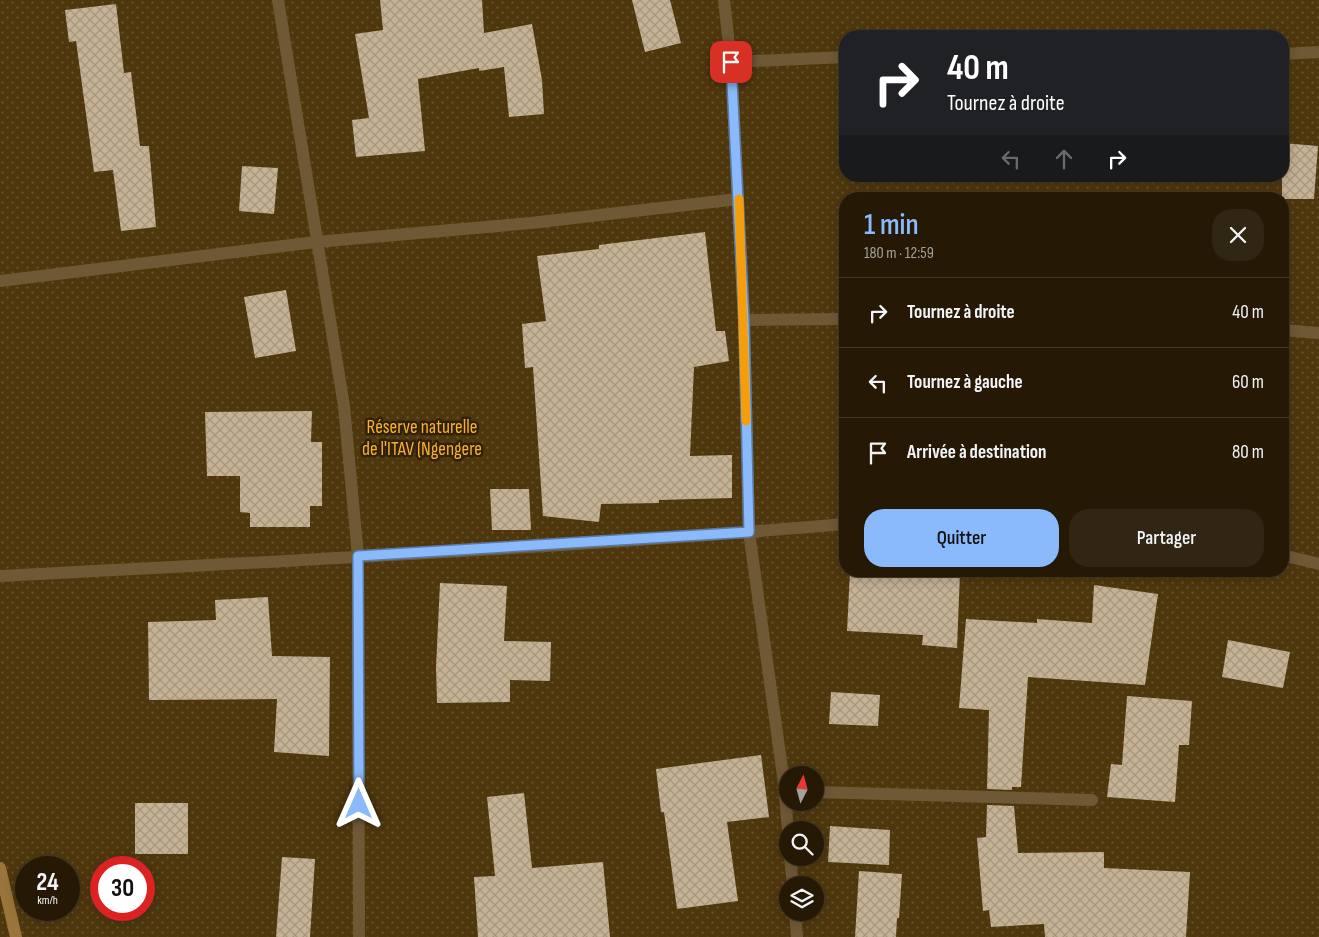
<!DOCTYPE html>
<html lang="fr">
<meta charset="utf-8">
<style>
body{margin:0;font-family:"Sofia Sans Condensed",sans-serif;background:#312614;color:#f1f3f6;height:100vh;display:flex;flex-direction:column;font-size:19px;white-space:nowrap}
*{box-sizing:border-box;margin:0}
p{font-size:16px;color:#a3a09b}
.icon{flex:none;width:28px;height:28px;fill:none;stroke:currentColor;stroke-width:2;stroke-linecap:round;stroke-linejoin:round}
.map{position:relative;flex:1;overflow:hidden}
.details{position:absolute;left:839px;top:192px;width:450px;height:385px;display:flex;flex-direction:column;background:#251906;border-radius:20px;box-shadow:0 2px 12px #0003,0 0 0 1px #423828}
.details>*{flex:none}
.top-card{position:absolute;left:839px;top:30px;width:450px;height:152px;border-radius:20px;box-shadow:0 2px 12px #0003,0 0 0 1px #423828;background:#202124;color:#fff;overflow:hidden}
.needle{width:32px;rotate:6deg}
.controls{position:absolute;left:779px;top:766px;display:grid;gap:10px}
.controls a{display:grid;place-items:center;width:45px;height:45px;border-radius:50%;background:#251906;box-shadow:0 2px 12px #0003,0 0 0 1px #423828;font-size:25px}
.speed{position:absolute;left:15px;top:856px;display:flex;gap:10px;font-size:25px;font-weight:700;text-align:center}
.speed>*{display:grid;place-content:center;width:65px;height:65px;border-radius:50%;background:#251906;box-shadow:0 2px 12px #0003,0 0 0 1px #423828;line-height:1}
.speed small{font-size:12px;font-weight:400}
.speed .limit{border:8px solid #d22;background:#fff;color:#111}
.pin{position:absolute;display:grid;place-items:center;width:42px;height:42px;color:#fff;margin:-21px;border-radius:10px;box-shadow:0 2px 8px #0006}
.me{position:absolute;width:55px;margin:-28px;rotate:0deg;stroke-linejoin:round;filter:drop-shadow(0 0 4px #0008)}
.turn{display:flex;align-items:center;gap:18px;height:105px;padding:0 25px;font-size:22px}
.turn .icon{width:65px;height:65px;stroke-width:2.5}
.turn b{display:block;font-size:35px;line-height:42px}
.lanes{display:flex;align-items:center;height:48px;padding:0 25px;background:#0003;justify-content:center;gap:25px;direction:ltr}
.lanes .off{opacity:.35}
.round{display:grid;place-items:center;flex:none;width:52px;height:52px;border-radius:20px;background:#312614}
.overview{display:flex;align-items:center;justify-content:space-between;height:85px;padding:0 25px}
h1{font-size:30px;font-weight:600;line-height:38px;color:#8abafc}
.primary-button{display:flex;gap:10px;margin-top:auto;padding:10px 25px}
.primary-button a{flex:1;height:58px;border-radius:20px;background:#8abafc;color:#111;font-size:20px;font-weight:600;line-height:58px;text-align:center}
.primary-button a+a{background:#312614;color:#f1f3f6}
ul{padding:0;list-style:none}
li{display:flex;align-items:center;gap:15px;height:70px;padding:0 25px;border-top:1px solid #423828}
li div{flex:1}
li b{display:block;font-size:19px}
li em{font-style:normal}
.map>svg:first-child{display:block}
.park{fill:url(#park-dots);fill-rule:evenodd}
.building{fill:url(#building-cross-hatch)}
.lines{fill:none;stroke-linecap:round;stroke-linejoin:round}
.street{stroke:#6f5836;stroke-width:12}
.secondary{stroke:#99743b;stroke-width:12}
.route-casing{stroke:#5a79a4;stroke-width:12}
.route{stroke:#8abafc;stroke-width:9}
.slow{stroke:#f59e0b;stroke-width:9}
.labels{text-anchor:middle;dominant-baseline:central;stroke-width:5;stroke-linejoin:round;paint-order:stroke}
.park-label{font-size:19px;fill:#fab22b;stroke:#312108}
</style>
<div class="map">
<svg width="1319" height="937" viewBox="0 0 1319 937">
<defs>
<pattern id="park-dots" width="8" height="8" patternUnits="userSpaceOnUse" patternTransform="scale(1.25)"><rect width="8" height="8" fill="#4f370d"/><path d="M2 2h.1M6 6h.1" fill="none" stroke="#68542f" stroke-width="1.8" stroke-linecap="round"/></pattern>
<pattern id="building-cross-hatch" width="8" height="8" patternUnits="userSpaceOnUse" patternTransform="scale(1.25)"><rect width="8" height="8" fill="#c5b194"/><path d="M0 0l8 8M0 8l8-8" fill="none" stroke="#a5967f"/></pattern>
</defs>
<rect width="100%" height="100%" fill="#312108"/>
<!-- park -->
<path class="park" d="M0,0H1319V937H0ZM845,36H1282V176H845ZM845,199H1282V571H845ZM788,775H815V802H788ZM788,830H815V858H788ZM26,868H69V910H26ZM101,868H144V910H101ZM788,885H815V912H788Z"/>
<!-- building -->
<path class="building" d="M380,0H482L484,33L532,24L542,80L544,114L509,117L504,67L479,71V68L418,79L425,151L356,157L352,120L369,118L355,34L383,30Z
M632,0H670L681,43L645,52Z
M116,4L124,73L131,72L140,146H149L156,227L121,231L113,170L94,172L76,41L69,42L65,10Z
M1282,143L1318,146L1314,199H1282Z
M242,166L278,168L274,214L239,211Z
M705,232L716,331H725L729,361L694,367L690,456L732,455V498L659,500V503L601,504L599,522L543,516L533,367L525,368L522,324L546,321L537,256L599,249V245Z
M286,290L296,351L255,358L244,297Z
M312,411L311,442H322V506H310V527H250V513L240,512V476H207L205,412Z
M490,489H529L531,530H492Z
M850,571L960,573L957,648L922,645L923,635L847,631Z
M440,583L507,586L504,641L551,642L550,681L510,680V702L437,703L436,667Z
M1094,585L1158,594L1145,685L1028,677L1021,787H1012V790L987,789L989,710L959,708L966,619L1037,623V619L1092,623Z
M268,597L272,656L330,657L329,756L274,752L277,699L149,700L148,622L216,620L215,600Z
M1228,640L1290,652L1283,688L1222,677Z
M831,692L880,695L878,726L829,724Z
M1127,696L1192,701L1189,745H1179L1175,802L1107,797L1111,764L1122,765Z
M761,755L769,817L727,822L738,901L677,909L664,812H661L656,769Z
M524,793L532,868L603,862L610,937H478L474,877L495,876L487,797Z
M135,803H188V854H135Z
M987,805L1014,806L1018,853L1104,852V868L1190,872L1186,937H1045L1044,924L991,927L989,910L983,911L977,838L986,837Z
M830,826L890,830L889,865L828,862Z
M282,857L315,859L310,937H276Z
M859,871L902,874L899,918H897L896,937H855Z"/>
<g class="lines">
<!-- street -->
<path class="street" d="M278,0L344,406L358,556L359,937
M724,0L731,62L738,199L744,320L749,532L783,776L788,830
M1282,54L1319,52
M731,62L845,57
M0,281L316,242L531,223L738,199
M744,320L845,319
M1282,330L1319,333
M1282,555L1319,564
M0,576C282,561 564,548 845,524
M815,792L1092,800
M790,858L793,885
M795,912L797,937"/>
<!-- secondary -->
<path class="secondary" d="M0,868L16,937"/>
</g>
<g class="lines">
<defs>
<path id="route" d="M359,804L358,556L749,532L744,320L731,62"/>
</defs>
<!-- route casing -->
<use href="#route" class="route-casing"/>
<!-- route -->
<use href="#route" class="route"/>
<!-- slow -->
<path class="slow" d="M739,199L746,421"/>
</g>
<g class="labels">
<!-- park labels -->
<g class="park-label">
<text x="422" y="427">Réserve naturelle<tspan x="422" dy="22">de l'ITAV (Ngengere</tspan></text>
</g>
</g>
</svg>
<div class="controls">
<a><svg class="needle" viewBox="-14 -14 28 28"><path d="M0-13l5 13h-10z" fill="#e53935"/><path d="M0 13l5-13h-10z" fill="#a3a09b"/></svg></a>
<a><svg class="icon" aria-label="search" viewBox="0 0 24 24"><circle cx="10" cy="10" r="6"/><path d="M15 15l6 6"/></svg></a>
<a><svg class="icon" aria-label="layers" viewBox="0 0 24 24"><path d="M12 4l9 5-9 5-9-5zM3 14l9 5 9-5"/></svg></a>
</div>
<div class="speed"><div>24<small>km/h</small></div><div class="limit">30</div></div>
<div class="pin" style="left:731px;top:62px;background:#d93025"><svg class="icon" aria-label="arrive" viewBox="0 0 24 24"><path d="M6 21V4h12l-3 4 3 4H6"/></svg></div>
<svg class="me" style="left:359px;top:804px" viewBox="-20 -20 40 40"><path d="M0-17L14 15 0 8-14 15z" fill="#8abafc" stroke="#fff" stroke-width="4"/></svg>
<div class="top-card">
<div class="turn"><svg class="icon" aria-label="right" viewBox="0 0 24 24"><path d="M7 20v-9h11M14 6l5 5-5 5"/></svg><div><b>40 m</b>Tournez à droite</div></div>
<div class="lanes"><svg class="icon off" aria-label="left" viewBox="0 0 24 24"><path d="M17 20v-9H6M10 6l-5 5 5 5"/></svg><svg class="icon off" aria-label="ahead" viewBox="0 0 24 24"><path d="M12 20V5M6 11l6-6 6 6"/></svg><svg class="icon" aria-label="right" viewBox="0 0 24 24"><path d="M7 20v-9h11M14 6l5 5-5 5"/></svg></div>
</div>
<section class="details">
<div class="overview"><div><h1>1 min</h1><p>180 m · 12:59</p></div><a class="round"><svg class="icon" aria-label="close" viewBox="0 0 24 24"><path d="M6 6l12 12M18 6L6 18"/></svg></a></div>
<ul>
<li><svg class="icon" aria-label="right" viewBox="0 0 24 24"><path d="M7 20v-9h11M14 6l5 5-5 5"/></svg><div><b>Tournez à droite</b></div><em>40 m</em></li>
<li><svg class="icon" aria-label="left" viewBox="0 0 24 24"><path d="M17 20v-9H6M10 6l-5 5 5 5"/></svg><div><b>Tournez à gauche</b></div><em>60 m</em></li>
<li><svg class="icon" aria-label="arrive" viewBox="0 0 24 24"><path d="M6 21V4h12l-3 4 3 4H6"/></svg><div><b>Arrivée à destination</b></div><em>80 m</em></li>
</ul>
<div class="primary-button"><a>Quitter</a><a>Partager</a></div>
</section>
</div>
